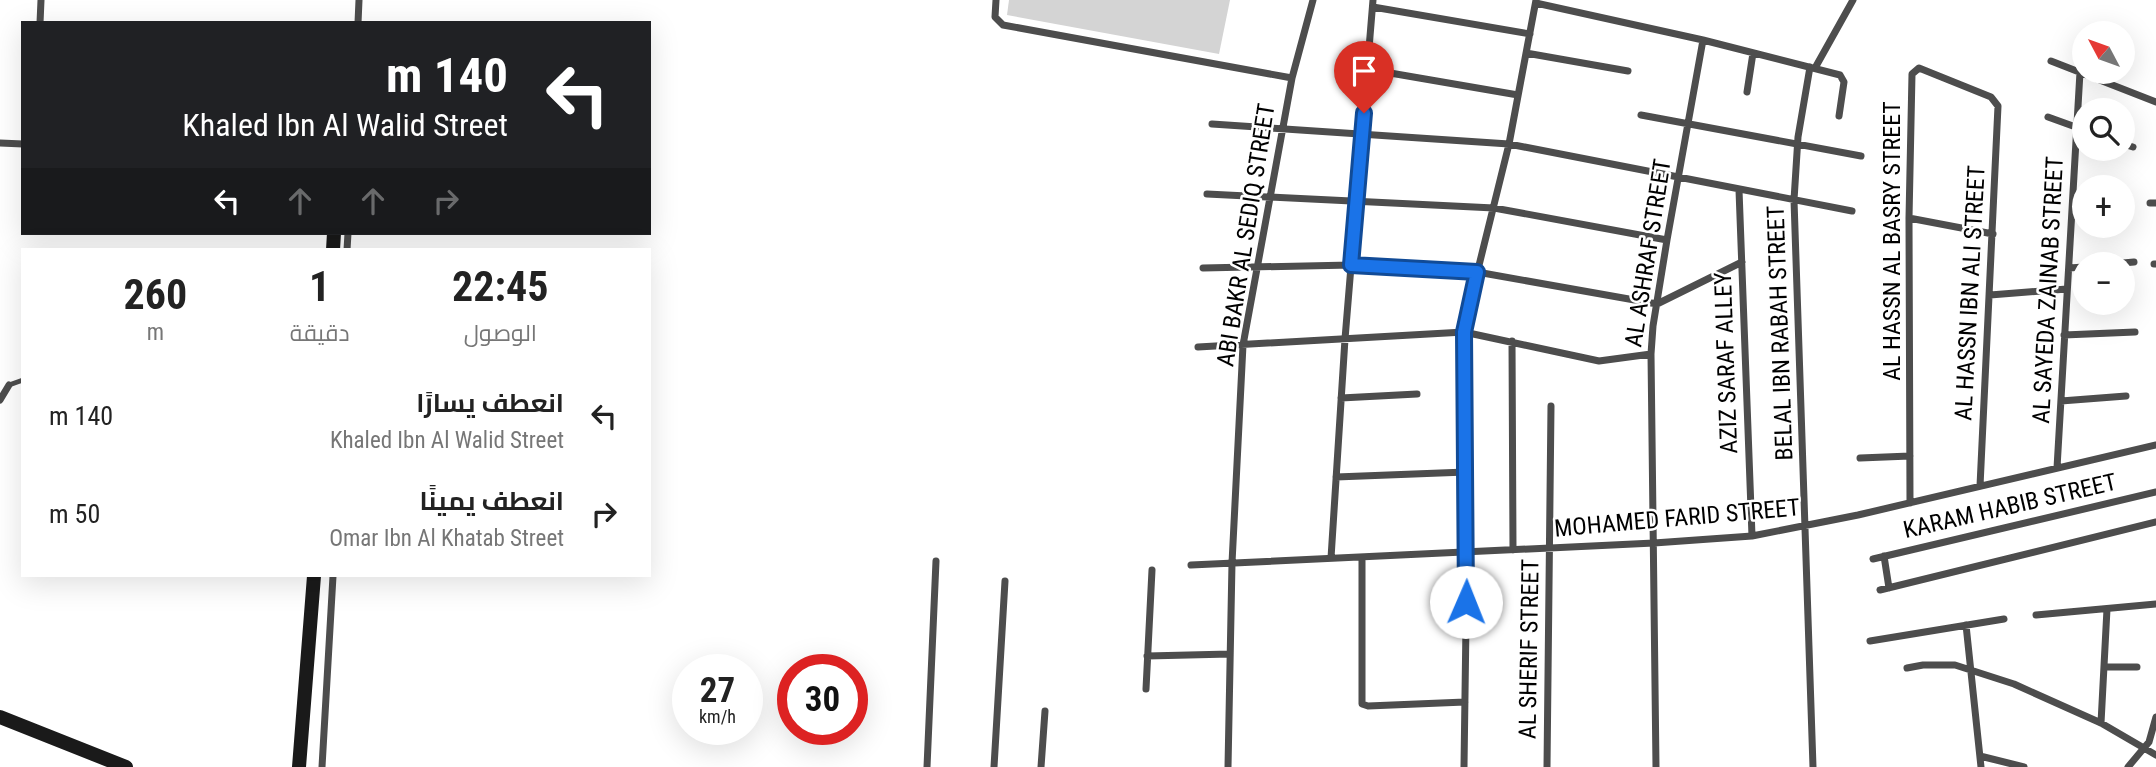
<!DOCTYPE html>
<html lang="ar">
<meta charset="utf-8">
<style>
body{margin:0;font-family:"Roboto Condensed",Cairo,sans-serif;background:#f2f2f2;color:#222;direction:rtl;height:100vh;display:flex;flex-direction:column;font-size:26px;white-space:nowrap}
*{box-sizing:border-box;margin:0}
p{font-size:23px;color:#767676}
.icon{flex:none;width:38px;height:38px;fill:none;stroke:currentColor;stroke-width:2;stroke-linecap:round;stroke-linejoin:round}
.map{position:relative;flex:1;overflow:hidden;direction:ltr}
.details{position:absolute;left:21px;top:248px;width:630px;height:329px;display:flex;flex-direction:column;background:#fff;border-radius:0px;box-shadow:0 7px 28px #0002;direction:rtl}
.details>*{flex:none}
.guide{position:absolute;left:21px;top:21px;width:630px;height:214px;border-radius:0px;box-shadow:0 7px 28px #0002;direction:rtl;background:#202124;color:#fff;overflow:hidden}
.needle{width:46px;rotate:311deg}
.controls{position:absolute;left:2072px;top:21px;display:grid;gap:14px}
.controls a{display:grid;place-items:center;width:63px;height:63px;border-radius:50%;background:#fff;box-shadow:0 7px 28px #0002;font-size:35px}
.speed{position:absolute;left:672px;top:654px;display:flex;gap:14px;font-size:35px;font-weight:700;text-align:center}
.speed>*{display:grid;place-content:center;width:91px;height:91px;border-radius:50%;background:#fff;box-shadow:0 7px 28px #0002;line-height:1}
.speed small{font-size:18px;font-weight:400}
.speed .limit{border:10px solid #d22;background:#fff;color:#111}
.pin{position:absolute;display:grid;place-items:center;width:60px;height:60px;color:#fff;margin:-72px -30px;border-radius:50% 50% 50% 0;rotate:-45deg;box-shadow:0 0 7px #0007}
.pin .icon{rotate:45deg}
.me{position:absolute;width:77px;margin:-38px;rotate:1deg;stroke-linejoin:round;filter:drop-shadow(0 0 5px #0008)}
.turn{display:flex;align-items:center;gap:24px;height:147px;padding:0 28px;font-size:32px}
.turn .icon{width:91px;height:91px;stroke-width:2.5}
.turn b{display:block;font-size:49px;line-height:60px}
.lanes{display:flex;align-items:center;height:66px;padding:0 28px;background:#0003;justify-content:center;gap:35px;direction:ltr}
.lanes .off{opacity:.35}
.eta{display:flex;justify-content:space-evenly;align-items:center;height:119px;text-align:center}
.eta b{font-size:42px;font-weight:700;line-height:49px}
ul{padding:0;list-style:none}
li{display:flex;align-items:center;gap:21px;height:98px;padding:0 28px}
li div{flex:1}
li b{display:block;font-size:26px}
li em{font-style:normal}
.map>svg:first-child{display:block}
.green{fill:#d4d4d4}
.lines{fill:none;stroke-linecap:round;stroke-linejoin:round}
.lane{stroke:#4d4d4d;stroke-width:5}
.street{stroke:#4d4d4d;stroke-width:7}
.secondary{stroke:#1a1a1a;stroke-width:14}
.route-casing{stroke:#114b97;stroke-width:18}
.route{stroke:#1a73e8;stroke-width:12}
.labels{text-anchor:middle;dominant-baseline:central;stroke-width:5;stroke-linejoin:round;paint-order:stroke}
.street-label{font-size:24px;fill:#000;stroke:#fff}
</style>
<div class="map">
<svg width="2156" height="767" viewBox="0 0 2156 767">
<rect width="100%" height="100%" fill="#fff"/>
<!-- green -->
<path class="green" d="M1009,0H1230L1219,54L1007,15Z"/>
<g class="lines">
<!-- lane -->
<path class="lane" d="M9,385L23,380"/>
<!-- street -->
<path class="street" d="M996,0L995,17L1003,25L1292,78
M1536,3L1703,40L1840,75L1844,82L1839,116
M1373,7L1530,34
M40,23L41,0
M358,23L359,0
M1526,53L1628,71
M2051,61L2156,102
M1810,67L1798,137L1794,200L1813,767
M1815,68L1853,0
M1367,69L1518,95
M1747,92L1753,53
M1641,115L1861,156
M2048,117L2084,130
M1212,124L1509,144L1852,211
M0,143L23,144
M2123,144L2133,147
M1739,190L1752,536
M1207,194L1494,208L1667,240
M2073,197H2084
M2123,197H2129
M2150,203H2156
M1909,218L1993,234
M347,250L348,233
M2112,264L2134,262
M2154,264H2156
M1203,268L1351,265L1477,272L1657,304L1742,262
M2069,268L2084,267
M1990,295L2067,289
M2064,335L2135,332
M1512,341L1513,550
M1198,347L1464,332L1599,361L1651,354
M1341,398L1417,394
M0,400L9,385
M2061,401L2126,396
M1860,458L1910,456
M2057,468L2080,72
M1336,477L1466,472
M1910,503L1909,218L1912,74L1919,68L1991,97L1998,106L1980,486
M1884,556L1889,588
M1362,557V704L1368,706L1465,702
M1331,558L1345,339L1373,0
M1873,559L2156,492
M1191,565L1654,543L1752,536L1858,515L2156,445
M1880,590L2156,522
M2036,615L2156,604
M1966,625L1981,767
M1870,641L2004,619
M1147,656L1230,654
M2104,667H2137
M1907,668L1923,665H1955L2014,684L2101,723L2156,755
M1146,689L1152,570
M2101,723L2107,609
M1980,756L2024,767
M322,767L333,576
M927,767L936,561
M994,767L1005,581
M1041,767L1045,711
M1228,767L1232,563L1243,345L1292,78L1313,0
M1464,767L1467,552L1464,326L1509,144L1536,0
M1547,767L1551,406
M1656,767L1651,354L1653,326L1667,240L1703,40
M2128,767L2149,742L2156,717"/>
<!-- secondary -->
<path class="secondary" d="M333,250L334,233
M0,717L126,767
M299,767L314,576"/>
</g>
<g class="lines">
<defs>
<path id="route" d="M1364,113L1351,265L1477,272L1464,332L1466,602"/>
</defs>
<!-- route casing -->
<use href="#route" class="route-casing"/>
<!-- route -->
<use href="#route" class="route"/>
</g>
<g class="labels">
<!-- street labels -->
<g class="street-label">
<text transform="translate(1246 235) rotate(-81)">ABI BAKR AL SEDIQ STREET</text>
<text transform="translate(1892 241) rotate(-90)">AL HASSN AL BASRY STREET</text>
<text transform="translate(1648 253) rotate(-81)">AL ASHRAF STREET</text>
<text transform="translate(2048 290) rotate(-87)">AL SAYEDA ZAINAB STREET</text>
<text transform="translate(1970 293) rotate(-87)">AL HASSN IBN ALI STREET</text>
<text transform="translate(1780 333) rotate(-92)">BELAL IBN RABAH STREET</text>
<text transform="translate(1726 363) rotate(-92)">AZIZ SARAF ALLEY</text>
<text transform="translate(2010 506) rotate(-13)">KARAM HABIB STREET</text>
<text transform="translate(1677 518) rotate(-5)">MOHAMED FARID STREET</text>
<text transform="translate(1529 649) rotate(-89)">AL SHERIF STREET</text>
</g>
</g>
</svg>
<div class="controls">
<a><svg class="needle" viewBox="-14 -14 28 28"><path d="M0-13l5 13h-10z" fill="#e53935"/><path d="M0 13l5-13h-10z" fill="#767676"/></svg></a>
<a><svg class="icon" aria-label="search" viewBox="0 0 24 24"><circle cx="10" cy="10" r="6"/><path d="M15 15l6 6"/></svg></a>
<a>+</a>
<a>−</a>
</div>
<div class="speed"><div>27<small>km/h</small></div><div class="limit">30</div></div>
<div class="pin" style="left:1364px;top:113px;background:#d93025"><svg class="icon" aria-label="arrive" viewBox="0 0 24 24"><path d="M6 21V4h12l-3 4 3 4H6"/></svg></div>
<svg class="me" style="left:1466px;top:602px" viewBox="-20 -20 40 40"><circle r="19" fill="#fff"/><path d="M0-13L10 11 0 6-10 11z" fill="#1a73e8"/></svg>
<div class="guide">
<div class="turn"><svg class="icon" aria-label="left" viewBox="0 0 24 24"><path d="M17 20v-9H6M10 6l-5 5 5 5"/></svg><div><b>140 m</b>Khaled Ibn Al Walid Street</div></div>
<div class="lanes"><svg class="icon" aria-label="left" viewBox="0 0 24 24"><path d="M17 20v-9H6M10 6l-5 5 5 5"/></svg><svg class="icon off" aria-label="ahead" viewBox="0 0 24 24"><path d="M12 20V5M6 11l6-6 6 6"/></svg><svg class="icon off" aria-label="ahead" viewBox="0 0 24 24"><path d="M12 20V5M6 11l6-6 6 6"/></svg><svg class="icon off" aria-label="right" viewBox="0 0 24 24"><path d="M7 20v-9h11M14 6l5 5-5 5"/></svg></div>
</div>
<section class="details">
<div class="eta">
<div><b>22:45</b><p>الوصول</p></div>
<div><b>1</b><p>دقيقة</p></div>
<div><b>260</b><p>m</p></div>
</div>
<ul>
<li><svg class="icon" aria-label="left" viewBox="0 0 24 24"><path d="M17 20v-9H6M10 6l-5 5 5 5"/></svg><div><b>انعطف يسارًا</b><p>Khaled Ibn Al Walid Street</p></div><em>140 m</em></li>
<li><svg class="icon" aria-label="right" viewBox="0 0 24 24"><path d="M7 20v-9h11M14 6l5 5-5 5"/></svg><div><b>انعطف يمينًا</b><p>Omar Ibn Al Khatab Street</p></div><em>50 m</em></li>
</ul>
</section>
</div>
